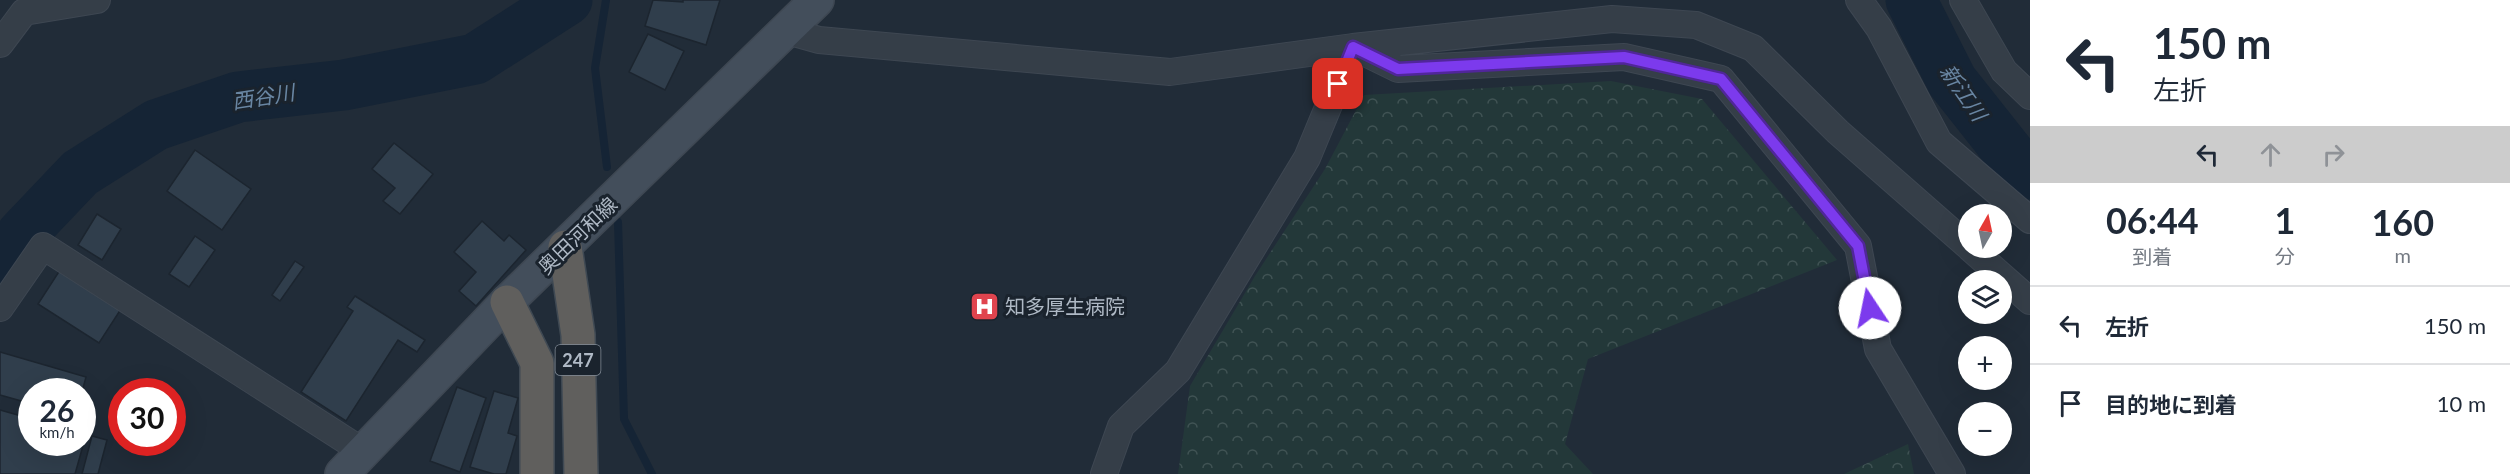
<!DOCTYPE html>
<html lang="ja">
<meta charset="utf-8">
<style>
body{margin:0;font-family:Lato,"Noto Sans JP",sans-serif;background:#f6f6f7;color:#1f2937;height:100vh;display:flex;flex-direction:column;font-size:22px;white-space:nowrap}
*{box-sizing:border-box;margin:0}
p{font-size:20px;color:#747a83}
.icon{flex:none;width:33px;height:33px;fill:none;stroke:currentColor;stroke-width:2;stroke-linecap:round;stroke-linejoin:round}
.map{position:relative;flex:1;overflow:hidden}
.panel{display:flex;flex-direction:column;background:#fff;width:480px}
.panel>*{flex:none}
.banner{background:#fff;color:#1f2937;overflow:hidden}
.needle{width:39px;rotate:9deg}
.controls{position:absolute;left:1958px;top:204px;display:grid;gap:12px}
.controls a{display:grid;place-items:center;width:54px;height:54px;border-radius:50%;background:#fff;box-shadow:0 6px 24px #0002;font-size:30px}
.speed{position:absolute;left:18px;top:378px;display:flex;gap:12px;font-size:30px;font-weight:700;text-align:center}
.speed>*{display:grid;place-content:center;width:78px;height:78px;border-radius:50%;background:#fff;box-shadow:0 6px 24px #0002;line-height:1}
.speed small{font-size:15px;font-weight:400}
.speed .limit{border:9px solid #d22;background:#fff;color:#111}
.pin{position:absolute;display:grid;place-items:center;width:51px;height:51px;color:#fff;margin:-26px;border-radius:12px;box-shadow:0 3px 9px #0006}
.me{position:absolute;width:66px;margin:-33px;rotate:349deg;stroke-linejoin:round;filter:drop-shadow(0 0 4px #0008)}
.turn{display:flex;align-items:center;gap:21px;height:126px;padding:0 24px;font-size:27px}
.turn .icon{width:78px;height:78px;stroke-width:2.5}
.turn b{display:block;font-size:42px;line-height:51px}
.lanes{display:flex;align-items:center;height:57px;padding:0 24px;background:#0003;justify-content:center;gap:30px;direction:ltr}
.lanes .off{opacity:.35}
.eta{display:flex;justify-content:space-evenly;align-items:center;height:102px;text-align:center}
.eta b{font-size:36px;font-weight:700;line-height:42px}
ul{padding:0;list-style:none}
li{display:flex;align-items:center;gap:18px;height:78px;padding:0 24px;border-top:2px solid #e0e1e3}
li div{flex:1}
li b{display:block;font-size:22px}
li em{font-style:normal}
main{display:flex;flex:1;min-height:0}
.map>svg:first-child{display:block}
.forest{fill:url(#forest-crowns)}
.lines{fill:none;stroke-linecap:round;stroke-linejoin:round}
.stream{stroke:#152435;stroke-width:8}
.river{stroke:#152435;stroke-width:51}
.building{fill:#303e4c;stroke:#1c252f;stroke-width:1.5}
.minor-casing{stroke:#3e4752;stroke-width:28}
.secondary-casing{stroke:#3e4752;stroke-width:36}
.trunk-casing{stroke:#3f4953;stroke-width:36}
.minor{stroke:#353e48;stroke-width:26}
.secondary{stroke:#434e5b;stroke-width:33}
.trunk{stroke:#605f5d;stroke-width:33}
.route-casing{stroke:#51269a;stroke-width:15}
.route{stroke:#7c3aed;stroke-width:10}
.labels{text-anchor:middle;dominant-baseline:central;stroke-width:6;stroke-linejoin:round;paint-order:stroke}
.shield{fill:#1a232d;stroke:#828c97;stroke-width:1.5}
.shield-label{font-size:18px;font-weight:bold;fill:#afb9c5}
.street-label{font-size:20px;fill:#afb9c5;stroke:#1a232d}
.poi-label{font-size:20px;fill:#afb9c5;stroke:#1a232d;text-anchor:start}
.water-label{font-size:21px;font-style:italic;fill:#6986a3;stroke:#1a232d}
</style>
<main>
<div class="map">
<svg width="2030" height="474" viewBox="0 0 2030 474">
<defs>
<pattern id="forest-crowns" width="20" height="18" patternUnits="userSpaceOnUse" patternTransform="scale(1.5)"><rect width="20" height="18" fill="#233839"/><path d="M2 6a3 3 0 1 1 6 0M12 15a3 3 0 1 1 6 0" fill="none" stroke="#405354"/></pattern>
</defs>
<rect width="100%" height="100%" fill="#212c38"/>
<!-- forest -->
<path class="forest" d="M1611,81L1702,99L1837,260L1588,359L1565,444L1593,474H1178L1190,386L1255,276L1325,169L1364,95Z
M1908,444L1914,474H1844Z"/>
<g class="lines">
<!-- stream -->
<path class="stream" d="M606,0L595,68L607,167
M618,222L624,419L652,474"/>
<!-- river -->
<path class="river" d="M1911,0L1952,81L2020,167L2030,174
M0,266L22,234L80,173L156,125L238,97L344,85L475,59L567,0"/>
</g>
<!-- building -->
<path class="building" d="M653,0L683,2V0H720L706,45L645,26Z
M648,34L684,51L665,90L629,72Z
M394,143L433,174L400,214L383,201L395,188L372,169Z
M195,150L251,189L222,230L167,191Z
M97,214L121,229L102,260L78,245Z
M482,221L504,241L509,235L526,250L476,306L459,291L476,272L454,252Z
M195,236L215,250L189,287L169,274Z
M295,261L304,267L280,301L272,295Z
M60,270L121,309L99,343L38,304Z
M355,296L425,340L417,352L398,340L346,421L301,392L353,311L347,307Z
M0,352L86,377L82,392H32V404L0,395Z
M457,387L486,398L460,472L430,461Z
M494,391L518,398L508,433L517,436L506,474H494L470,467Z
M0,410L32,419V442H82V434L86,435L75,474H0Z
M92,436L107,440L98,474H82Z"/>
<g class="lines">
<defs>
<path id="minor" d="M1859,0L1879,28L1939,142L2030,220
M1963,0L2004,71L2030,96
M787,31L819,40L1170,72L1353,47L1612,19L1696,25L1753,48L1838,132L1968,246
M0,44L24,12L97,0
M1353,47L1398,69L1624,57L1721,79L1858,246L1878,349L1952,474
M1970,248L2030,301
M0,308L43,246L364,452
M1104,474L1121,426L1178,371L1307,158L1353,47"/>
<path id="secondary" d="M342,474L507,302L817,0"/>
<path id="trunk" d="M565,247L578,335L581,474
M507,302L537,363V474"/>
</defs>
<!-- minor casing -->
<use href="#minor" class="minor-casing"/>
<!-- secondary casing -->
<use href="#secondary" class="secondary-casing"/>
<!-- trunk casing -->
<use href="#trunk" class="trunk-casing"/>
<!-- minor -->
<use href="#minor" class="minor"/>
<!-- secondary -->
<use href="#secondary" class="secondary"/>
<!-- trunk -->
<use href="#trunk" class="trunk"/>
</g>
<g class="lines">
<defs>
<path id="route" d="M1338,84L1353,47L1398,69L1624,57L1721,79L1858,246L1870,308"/>
</defs>
<!-- route casing -->
<use href="#route" class="route-casing"/>
<!-- route -->
<use href="#route" class="route"/>
</g>
<!-- icons -->
<defs>
<symbol id="hospital-square" viewBox="-11 -11 22 22"><rect x="-9" y="-9" width="18" height="18" rx="4" fill="#e0444e" stroke="#1a232d"/><path d="M-5-5h3v3.5h4V-5h3V5h-3V1.5h-4V5h-3Z" fill="#fff"/></symbol>
</defs>
<g fill-rule="evenodd">
<use href="#hospital-square" x="968" y="290" width="33" height="33"/>
</g>
<g class="labels">
<!-- shield labels -->
<rect class="shield" x="555.5" y="345" width="45" height="30" rx="4.5"/>
<g class="shield-label">
<text x="578" y="360">247</text>
</g>
<!-- street labels -->
<g class="street-label">
<text transform="translate(577 235) rotate(-44)">奥田河和線</text>
</g>
<!-- poi labels -->
<g class="poi-label">
<text x="1005" y="306">知多厚生病院</text>
</g>
<!-- water labels -->
<g class="water-label">
<text transform="translate(1964 92) rotate(55)">新江川</text>
<text transform="translate(263 96) rotate(-9)">西谷川</text>
</g>
</g>
</svg>
<div class="controls">
<a><svg class="needle" viewBox="-14 -14 28 28"><path d="M0-13l5 13h-10z" fill="#e53935"/><path d="M0 13l5-13h-10z" fill="#747a83"/></svg></a>
<a><svg class="icon" aria-label="layers" viewBox="0 0 24 24"><path d="M12 4l9 5-9 5-9-5zM3 14l9 5 9-5"/></svg></a>
<a>+</a>
<a>−</a>
</div>
<div class="speed"><div>26<small>km/h</small></div><div class="limit">30</div></div>
<div class="pin" style="left:1338px;top:84px;background:#d93025"><svg class="icon" aria-label="arrive" viewBox="0 0 24 24"><path d="M6 21V4h12l-3 4 3 4H6"/></svg></div>
<svg class="me" style="left:1870px;top:308px" viewBox="-20 -20 40 40"><circle r="19" fill="#fff"/><path d="M0-13L10 11 0 6-10 11z" fill="#7c3aed"/></svg>
</div>
<section class="panel">
<div class="banner">
<div class="turn"><svg class="icon" aria-label="left" viewBox="0 0 24 24"><path d="M17 20v-9H6M10 6l-5 5 5 5"/></svg><div><b>150 m</b>左折</div></div>
<div class="lanes"><svg class="icon" aria-label="left" viewBox="0 0 24 24"><path d="M17 20v-9H6M10 6l-5 5 5 5"/></svg><svg class="icon off" aria-label="ahead" viewBox="0 0 24 24"><path d="M12 20V5M6 11l6-6 6 6"/></svg><svg class="icon off" aria-label="right" viewBox="0 0 24 24"><path d="M7 20v-9h11M14 6l5 5-5 5"/></svg></div>
</div>
<div class="eta">
<div><b>06:44</b><p>到着</p></div>
<div><b>1</b><p>分</p></div>
<div><b>160</b><p>m</p></div>
</div>
<ul>
<li><svg class="icon" aria-label="left" viewBox="0 0 24 24"><path d="M17 20v-9H6M10 6l-5 5 5 5"/></svg><div><b>左折</b></div><em>150 m</em></li>
<li><svg class="icon" aria-label="arrive" viewBox="0 0 24 24"><path d="M6 21V4h12l-3 4 3 4H6"/></svg><div><b>目的地に到着</b></div><em>10 m</em></li>
</ul>
</section>
</main>
